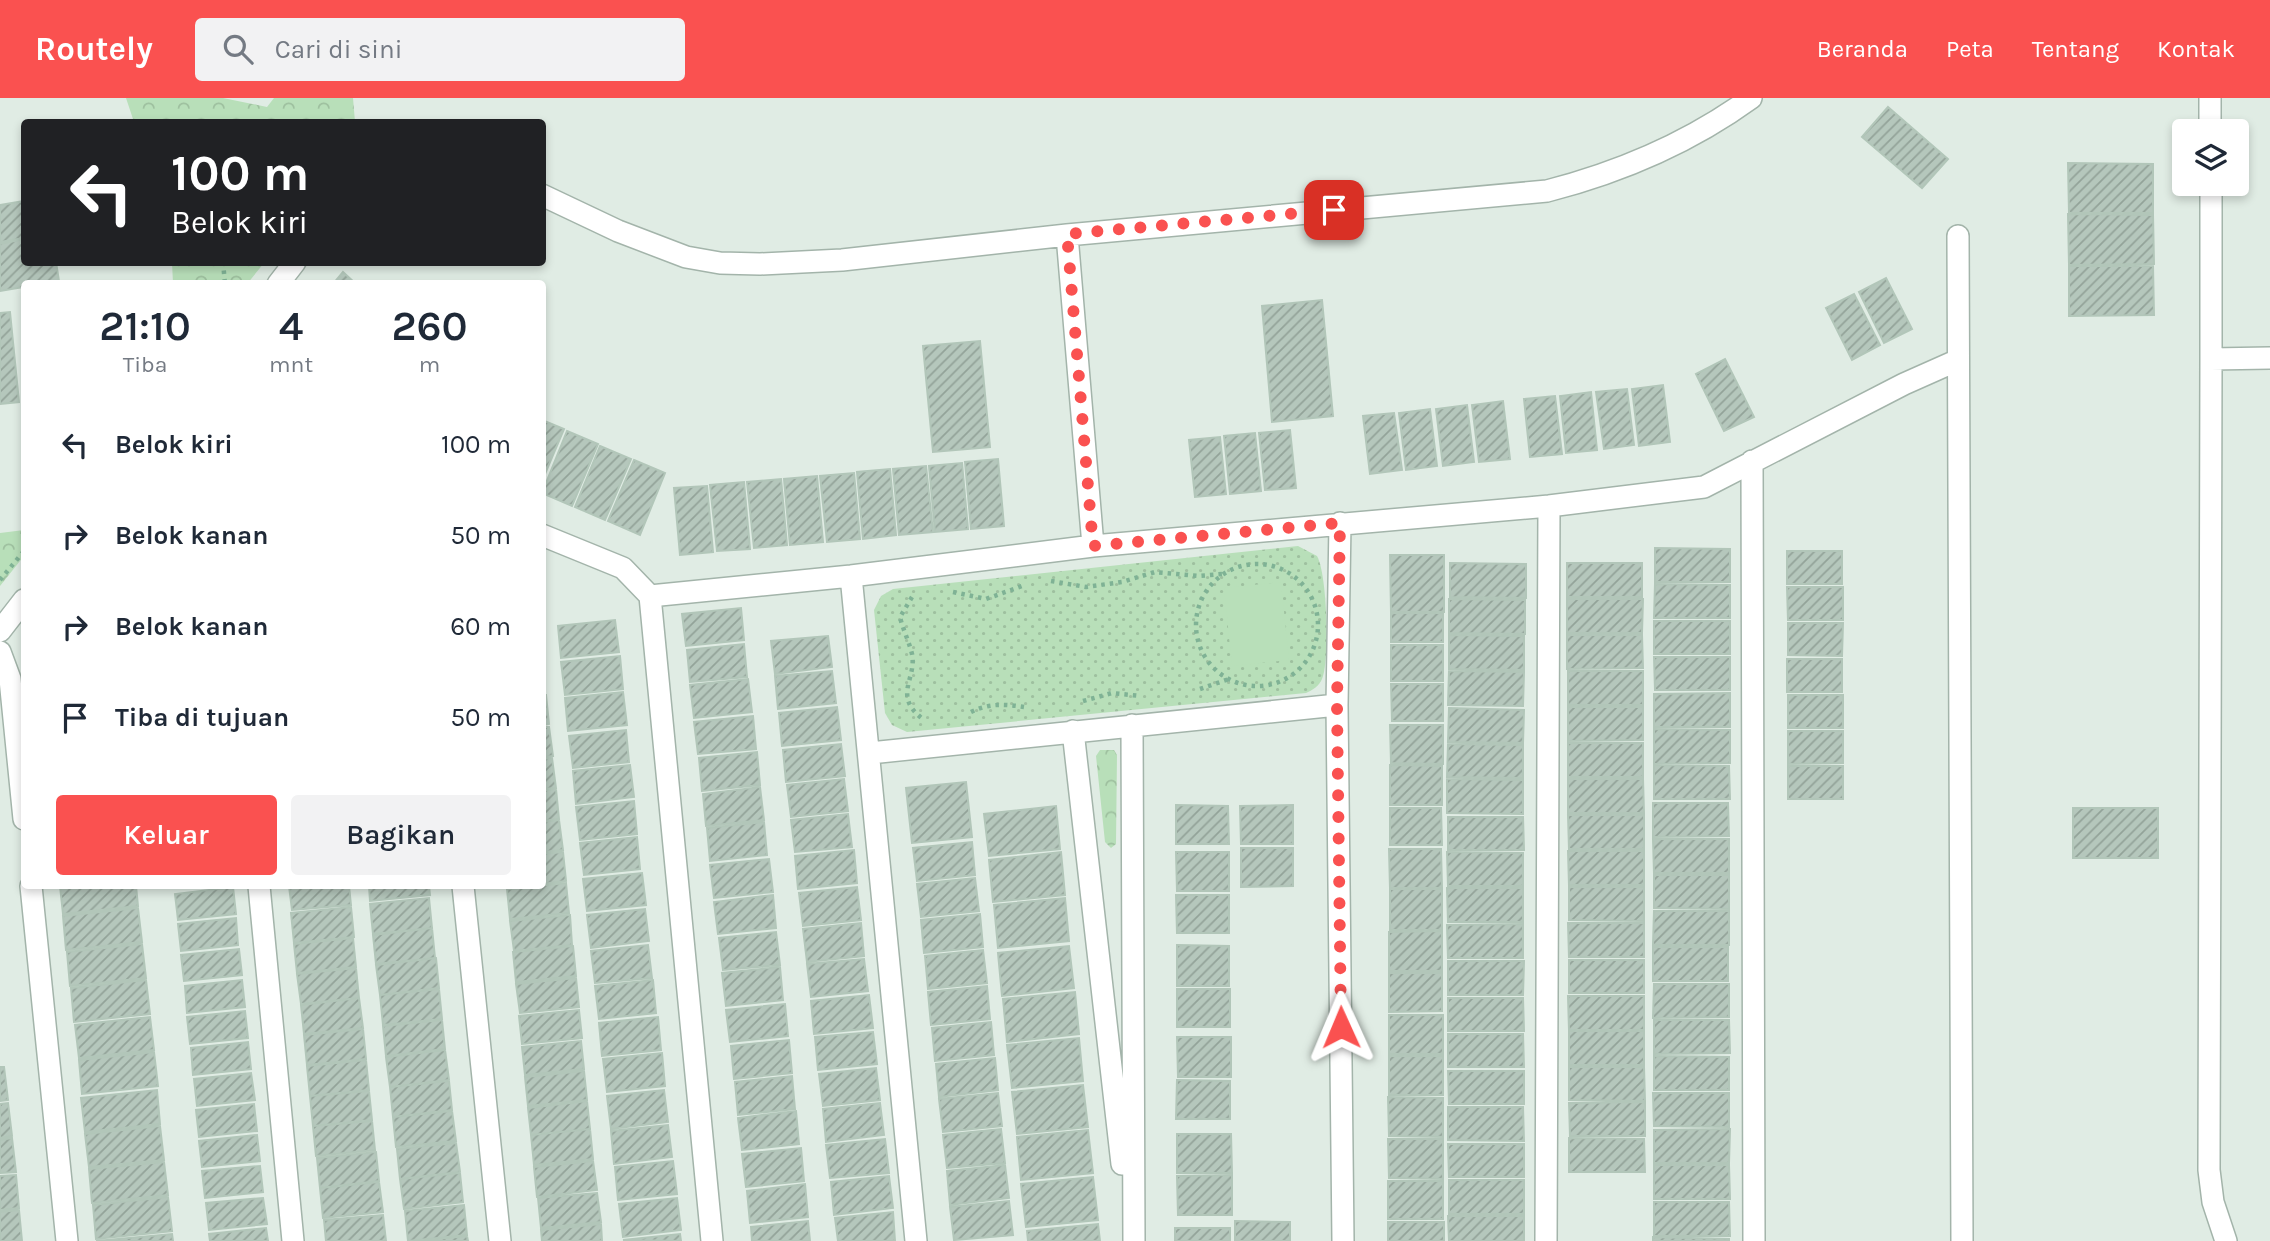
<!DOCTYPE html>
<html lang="id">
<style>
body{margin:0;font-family:Karla,sans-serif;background:#f2f2f3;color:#1f2937;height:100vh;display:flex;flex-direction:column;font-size:26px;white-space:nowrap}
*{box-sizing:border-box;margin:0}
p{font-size:23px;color:#747a83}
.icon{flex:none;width:38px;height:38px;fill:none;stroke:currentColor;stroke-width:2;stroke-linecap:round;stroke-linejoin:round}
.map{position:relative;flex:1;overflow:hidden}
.panel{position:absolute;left:21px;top:182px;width:525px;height:609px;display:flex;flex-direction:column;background:#fff;border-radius:7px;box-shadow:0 4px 10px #0003}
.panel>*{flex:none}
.top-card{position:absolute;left:21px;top:21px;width:525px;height:147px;border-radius:7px;box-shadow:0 4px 10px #0003;background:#202124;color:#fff;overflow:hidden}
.tools{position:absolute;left:2172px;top:21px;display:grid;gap:14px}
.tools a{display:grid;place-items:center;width:77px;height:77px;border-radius:7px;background:#fff;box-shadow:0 4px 10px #0003;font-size:35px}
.pin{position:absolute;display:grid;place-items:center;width:60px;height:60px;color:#fff;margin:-30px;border-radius:14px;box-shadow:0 4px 10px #0006}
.me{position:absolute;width:77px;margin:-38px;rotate:359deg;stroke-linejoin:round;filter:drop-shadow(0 0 5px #0008)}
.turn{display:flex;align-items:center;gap:24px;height:147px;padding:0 35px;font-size:32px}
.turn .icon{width:91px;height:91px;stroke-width:2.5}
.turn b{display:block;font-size:49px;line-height:60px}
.eta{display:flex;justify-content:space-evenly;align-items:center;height:119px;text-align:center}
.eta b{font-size:42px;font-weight:600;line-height:49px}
.cta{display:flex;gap:14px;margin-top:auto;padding:14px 35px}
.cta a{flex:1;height:80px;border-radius:7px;background:#fa5150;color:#fff;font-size:28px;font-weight:600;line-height:80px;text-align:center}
.cta a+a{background:#f2f2f3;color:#1f2937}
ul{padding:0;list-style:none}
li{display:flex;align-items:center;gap:21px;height:91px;padding:0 35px}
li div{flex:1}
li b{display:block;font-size:26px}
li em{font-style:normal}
header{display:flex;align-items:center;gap:42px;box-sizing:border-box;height:98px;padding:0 35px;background:#fa5150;color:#fff}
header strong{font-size:33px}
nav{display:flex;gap:38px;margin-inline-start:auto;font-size:24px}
.search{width:490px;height:63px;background:#f2f2f3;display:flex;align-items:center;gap:18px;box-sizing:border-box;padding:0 24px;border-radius:7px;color:#747a83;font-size:26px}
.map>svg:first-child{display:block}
.forest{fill:url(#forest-crowns)}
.garden{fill:url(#garden-dots)}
.pitch{fill:#b8dfb9}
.building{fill:url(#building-hatch);stroke:#b2c6b9;stroke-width:2}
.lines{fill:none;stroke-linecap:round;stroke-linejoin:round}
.minor-casing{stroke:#a3b4aa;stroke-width:24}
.path{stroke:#7fb295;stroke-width:4.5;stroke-dasharray:3.5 5;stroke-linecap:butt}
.minor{stroke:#fff;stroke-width:21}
.route{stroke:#fa5150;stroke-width:12;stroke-dasharray:0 21.6}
</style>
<header>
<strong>Routely</strong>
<div class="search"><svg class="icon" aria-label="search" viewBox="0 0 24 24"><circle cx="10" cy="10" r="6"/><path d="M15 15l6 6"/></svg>Cari di sini</div>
<nav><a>Beranda</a><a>Peta</a><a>Tentang</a><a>Kontak</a></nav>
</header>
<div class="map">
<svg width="2270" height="1143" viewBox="0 0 2270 1143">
<defs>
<pattern id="forest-crowns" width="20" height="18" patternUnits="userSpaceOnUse" patternTransform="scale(1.75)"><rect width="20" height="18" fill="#b8dfb9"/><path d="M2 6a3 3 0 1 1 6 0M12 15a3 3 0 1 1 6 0" fill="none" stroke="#9ec09f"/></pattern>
<pattern id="garden-dots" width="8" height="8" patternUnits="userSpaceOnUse" patternTransform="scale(1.75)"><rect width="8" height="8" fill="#b8dfb9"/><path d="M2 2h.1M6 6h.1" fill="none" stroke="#9ec09f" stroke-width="1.8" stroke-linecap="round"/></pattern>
<pattern id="building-hatch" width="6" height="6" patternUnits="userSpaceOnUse" patternTransform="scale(1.75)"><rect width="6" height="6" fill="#b5c7bc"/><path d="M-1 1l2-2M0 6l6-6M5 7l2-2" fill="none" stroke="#93a399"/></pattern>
</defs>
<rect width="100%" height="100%" fill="#e0ece4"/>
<!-- forest -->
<path class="forest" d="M126,0H223L267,9L274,0H353L355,24H134Z
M172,165V164L264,165L247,186L173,185Z
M24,432V458L0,488V435Z
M1100,652H1114L1117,657L1116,746L1111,750L1105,744L1096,658Z"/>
<!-- garden -->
<path class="garden" d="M1298,448L1317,458C1327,475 1330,562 1322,581C1319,588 1313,592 1306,595L907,634L892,627L885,615L874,512L881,498L893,491Z"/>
<!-- pitch -->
<path class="pitch" d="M1281,484L1289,562L1232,568L1224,490Z"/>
<!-- building -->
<path class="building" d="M1888,9L1948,61L1922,90L1862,39Z
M2068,65L2153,66V115H2069Z
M24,103V140L0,144V107Z
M2068,116L2153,117L2154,166L2069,167Z
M24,141V164H56L59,183L24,186V189L0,193V146Z
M2069,168H2153L2154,217L2069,218Z
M343,174L356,186H333Z
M1886,180L1912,231L1884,245L1859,194Z
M1854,196L1880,247L1852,262L1826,210Z
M1322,202L1333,318L1272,324L1262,208Z
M10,214L19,304L0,306V215Z
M980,243L990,349L933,354L923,248Z
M1725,261L1754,319L1724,333L1696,276Z
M1663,287L1670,344L1639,348L1632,291Z
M1627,291L1634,347L1604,351L1596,294Z
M1591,294L1597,352L1566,355L1560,298Z
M1555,298L1562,356L1530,359L1524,301Z
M1503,303L1510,361L1479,364L1472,307Z
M1467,307L1474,364L1443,368L1436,311Z
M1430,311L1437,368L1406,372L1399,315Z
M1394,315L1402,372L1370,376L1363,318Z
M542,322L564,331L542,383Z
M1290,332L1296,390L1265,392L1259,335Z
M567,333L598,346L572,408L542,395Z
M1255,335L1261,393L1230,396L1224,338Z
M1220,339L1226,396L1195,399L1189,342Z
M600,348L631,361L605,422L575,409Z
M998,361L1004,428L971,431L965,364Z
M634,362L665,375L640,437L608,423Z
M962,365L968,431L935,434L929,368Z
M926,368L933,434L899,437L893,371Z
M890,371L896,437L863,441L857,374Z
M854,375L860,441L827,444L820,378Z
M817,378L823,444L790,447L784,381Z
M781,381L787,447L754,450L747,384Z
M744,384L750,451L717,453L710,387Z
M707,388L713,454L680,457L674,390Z
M1655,450L1730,451V484H1655Z
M1787,453H1842V486H1787Z
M1390,457H1444V514H1391Z
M1450,465L1526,466V500L1450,499Z
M1567,465H1642V499H1567Z
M1655,486L1730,487V520H1654Z
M1787,489H1843V522H1788Z
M1449,501L1525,502V536L1449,535Z
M1567,501H1643L1642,535H1567Z
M741,510L744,542L686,548L682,516Z
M1391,515H1443V544H1391Z
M615,522L619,554L561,560L558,528Z
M1654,523H1730V556H1654Z
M1788,525H1843L1842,558L1788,557Z
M1449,537L1524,538V572L1449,571Z
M1567,537H1642L1643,570L1567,571Z
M828,538L832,569L775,576L771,543Z
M744,546L747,579L690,584L687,552Z
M1391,547H1443V583H1391Z
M620,558L623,591L565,597L561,564Z
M1654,559H1730V592H1655Z
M1787,561H1842V594H1787Z
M832,573L836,605L778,611L775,578Z
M1449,573L1524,574L1523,608L1448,607Z
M1568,573H1643V607H1568Z
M748,581L752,614L694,620L690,587Z
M1391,586H1443V623H1392Z
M623,594L627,627L568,633L565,600Z
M1730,595V629H1654V596Z
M542,597H546L549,626L542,627Z
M1788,597H1843V630H1788Z
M837,609L841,642L782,648L779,615Z
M1568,609H1643V642L1568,643Z
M1449,610L1524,612L1523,645L1448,644Z
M753,618L756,651L698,656L694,624Z
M1390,627H1443V666L1391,665Z
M542,629H549L553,658L542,659Z
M1654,631L1730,632V665L1654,666Z
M626,632L629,664L573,670L569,638Z
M1788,633H1843V665L1788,666Z
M1568,645H1643V679H1568Z
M841,646L845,678L786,684L783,652Z
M1448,646L1523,647V680L1447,679Z
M757,654L760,687L702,693L699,660Z
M552,660L556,690L542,691V661Z
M630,667L634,699L576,706L573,673Z
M1390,667L1442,668V707H1390Z
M1654,667L1729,668L1730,701H1654Z
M1788,668H1843V701H1788Z
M844,681L848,713L791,719L787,687Z
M1447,681L1523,682V716L1447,715Z
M1568,681H1643L1644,715H1568Z
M966,684L972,739L912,745L906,690Z
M760,689L764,722L706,728L703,696Z
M556,691L559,721L542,723V693Z
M634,703L637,736L580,742L576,709Z
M1653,705H1728L1729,738L1653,739Z
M1176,707L1228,708L1229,746H1176Z
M1293,707V746H1241L1240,708Z
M1056,708L1060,751L989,758L984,716Z
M1390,710H1441L1442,747H1390Z
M2073,710H2158V760H2073Z
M848,716L852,749L795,754L791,722Z
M1568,717H1644V751H1569Z
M1448,719H1523L1524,752H1448Z
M559,722L563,752L542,754V724Z
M764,724L767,757L710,763L707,730Z
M637,739L640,771L584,777L580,745Z
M1653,741H1729V775H1654Z
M972,744L975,777L917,783L913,750Z
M1241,750H1293V788L1241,789Z
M1389,751H1441L1442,790H1390Z
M854,752L857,785L798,791L795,758Z
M1568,753H1644V787H1569Z
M563,754L566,783L542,786V756Z
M1061,754L1065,797L993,804L989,762Z
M1176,754H1229V793H1177Z
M1447,754L1523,755V788H1448Z
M769,761L773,794L714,800L710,767Z
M642,775L646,807L587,813L583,781Z
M1654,777H1729V811L1654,810Z
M975,780L979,813L921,819L917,786Z
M566,785L569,815L510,821L507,791Z
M60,788H136L138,808L63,816Z
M289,788H349L351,807L292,812Z
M369,788H429L430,797L370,803Z
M233,789L236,816L178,822L175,796Z
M857,789L861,822L803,828L799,795Z
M1569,789H1644V823L1569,822Z
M1447,790H1523V824H1448Z
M1390,791H1442V832H1390Z
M773,797L776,830L718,836L714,804Z
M1176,797H1229V835H1177Z
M429,800L432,830L373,836L370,806Z
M1065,800L1069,843L998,850L994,807Z
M351,809L354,839L294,845L291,815Z
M138,810L142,844L66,852L63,818Z
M645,811L649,843L591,850L587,817Z
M1654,813H1729V847H1653Z
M980,816L983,849L924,855L921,822Z
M570,817L572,847L514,853L510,823Z
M236,820L238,847L181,853L178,826Z
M861,825L864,858L807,864L803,831Z
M1568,825H1644V859H1569Z
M1523,826V860H1448L1447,827Z
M432,830L435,860L376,866L373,837Z
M1442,833V873H1389V834Z
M776,834L780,867L723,872L719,840Z
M353,840L356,869L297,875L294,846Z
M142,846L146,880L70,888L67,854Z
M648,847L652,880L595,885L591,853Z
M1177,847L1229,848V888H1177Z
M573,848L576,878L516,884L513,854Z
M1069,848L1074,890L1002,898L998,855Z
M1653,849H1728V883H1653Z
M239,851L242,877L184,883L181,857Z
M983,852L987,885L928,891L925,858Z
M436,860L439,890L380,897L376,867Z
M864,861L868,893L811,899L807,866Z
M1569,862H1644V895H1569Z
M1448,863H1524L1523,897H1448Z
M780,869L783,902L726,908L722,875Z
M356,870L359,900L301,906L297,876Z
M1389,875H1442V913L1389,914Z
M576,880L579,909L520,915L516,886Z
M146,882L150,916L74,924L71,890Z
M242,882L245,909L187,915L185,888Z
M653,882L656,915L599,921L595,888Z
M1654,886H1729V919L1653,920Z
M987,888L990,921L931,927L928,894Z
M439,891L442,921L383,927L380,897Z
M1177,891H1230V929H1177Z
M1075,894L1079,936L1007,944L1003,901Z
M869,897L873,930L814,936L811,903Z
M1568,898H1644V932H1569Z
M359,900L363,930L304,936L301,907Z
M1448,900H1523L1524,933H1448Z
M785,906L788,938L730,944L726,912Z
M579,912L582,940L522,946L519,918Z
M245,913L248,940L190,946L187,919Z
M1389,917H1443V956H1389Z
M150,919L154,952L79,960L75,927Z
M658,919L661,952L602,958L599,925Z
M442,922L445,951L386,958L383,928Z
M1654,922H1729L1730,955L1654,956Z
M991,924L994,957L935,963L932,930Z
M363,931L366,961L307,967L304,937Z
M1569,933H1644V967H1569Z
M873,934L877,966L818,972L815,939Z
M1448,936H1523L1524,969H1448Z
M1177,939H1231V979H1178Z
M1079,940L1083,983L1012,990L1007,947Z
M789,942L792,975L734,981L731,948Z
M581,943L584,971L525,977L522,949Z
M248,944L251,971L193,977L191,950Z
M445,952L449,982L390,989L386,959Z
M154,954L158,988L82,996L79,962Z
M662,955L665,988L607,994L603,961Z
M1389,958H1443V997H1389Z
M1654,958L1729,959V992H1654Z
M995,960L998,992L939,999L936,966Z
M366,962L369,992L310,998L307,968Z
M0,969H4L8,1002L0,1003Z
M1569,969H1644L1645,1003L1569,1002Z
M876,970L880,1002L823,1008L819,976Z
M584,973L587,1002L528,1008L525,979Z
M1448,973H1524V1006H1449Z
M251,975L255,1002L197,1008L194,981Z
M792,978L795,1011L738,1017L735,984Z
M1177,982L1230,983V1021H1176Z
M449,983L452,1012L393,1019L390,989Z
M1083,987L1088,1029L1017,1036L1012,994Z
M157,992L160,1026L85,1034L81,1000Z
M664,992L668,1024L611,1031L607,998Z
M369,993L372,1022L313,1028L310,998Z
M998,995L1002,1028L943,1034L939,1001Z
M1653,995H1729V1029L1654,1028Z
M1388,999L1443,1000V1039L1389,1038Z
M587,1003L590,1031L531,1037L528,1010Z
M1645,1004V1038H1570L1569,1005Z
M8,1005L12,1038L0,1040V1006Z
M880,1005L884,1037L826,1044L823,1011Z
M254,1006L257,1033L199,1039L196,1012Z
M1448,1009H1523L1524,1043L1448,1042Z
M452,1013L456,1043L396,1049L393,1019Z
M796,1013L799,1046L742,1052L738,1020Z
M372,1023L375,1052L316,1058L313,1028Z
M668,1027L672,1059L614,1066L611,1033Z
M160,1028L164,1062L89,1069L85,1036Z
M590,1031L593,1061L534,1067L531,1037Z
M1001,1031L1005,1065L947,1070L943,1037Z
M1730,1031L1729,1065H1654V1032Z
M1088,1032L1093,1075L1021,1082L1017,1039Z
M1177,1036H1231L1232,1075H1177Z
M257,1037L260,1063L202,1069L199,1043Z
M12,1040L16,1074L0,1075V1042Z
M1569,1040L1644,1041L1645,1074H1569Z
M885,1041L889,1075L830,1080L826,1047Z
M1388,1041H1443V1081L1389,1080Z
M456,1045L460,1074L400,1081L397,1051Z
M1448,1046H1524V1079H1449Z
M801,1050L804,1083L746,1089L742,1056Z
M376,1054L379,1083L320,1090L317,1060Z
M593,1063L597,1092L537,1099L534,1069Z
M673,1063L677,1096L618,1102L615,1069Z
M164,1064L168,1097L92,1105L89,1071Z
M1005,1067L1009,1100L950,1107L947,1073Z
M1654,1067H1729L1730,1101H1654Z
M260,1068L263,1094L205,1100L202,1073Z
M460,1075L463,1104L404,1111L400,1081Z
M16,1077L19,1110L0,1112V1078Z
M1232,1077V1117H1178L1177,1078Z
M889,1078L893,1110L834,1117L831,1084Z
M1093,1079L1098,1122L1026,1129L1021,1086Z
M1449,1082H1524V1116H1449Z
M1388,1083H1443V1121H1388Z
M379,1084L383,1114L323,1120L320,1090Z
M805,1086L808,1119L750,1125L747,1093Z
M597,1095L601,1124L541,1130L538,1100Z
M168,1099L172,1133L96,1141L93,1107Z
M263,1100L267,1126L209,1132L206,1105Z
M677,1100L681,1132L623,1139L619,1106Z
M1009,1103L1013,1137L954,1142L950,1109Z
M1654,1104H1729L1730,1138H1654Z
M464,1107L467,1137L408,1143L405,1113Z
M19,1112L22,1143H0V1114Z
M893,1114L895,1143H838L835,1120Z
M383,1117L386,1143H326L324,1122Z
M1448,1118H1524V1143H1449Z
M808,1123L810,1143H752L751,1129Z
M1235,1123L1290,1124V1143H1235Z
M1388,1124H1444V1143H1388Z
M601,1126L602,1143H542L541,1132Z
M1098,1126L1100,1143H1028L1027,1133Z
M266,1130L268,1143H210L209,1136Z
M1175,1130H1230V1143H1175Z
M172,1136L173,1143H96Z
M680,1136L681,1143L623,1142Z
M467,1138L468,1143H416Z
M1653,1139L1729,1141V1143H1653Z"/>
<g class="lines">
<defs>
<path id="minor" d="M2210,0V33
M2211,86V261L2270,260
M542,97L618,133L686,159L720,165L760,166L842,162L1067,137L1547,93C1621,74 1689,45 1751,0
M1067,137L1093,448
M1958,138L1962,1143
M278,186L295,164
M2211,261L2209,1072L2213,1104L2226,1143
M1752,363L1754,1143
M1340,425L1337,607L1343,1143
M542,437L623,470L650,498L851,478L1093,448L1549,408L1704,389L1904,286L1958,262
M851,478L916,1143
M650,498L712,1143
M0,533L24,502
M0,554L10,581L24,721
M1132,627L1134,1143
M1073,633L1122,1066
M870,655L1337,607
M31,788L67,1143
M259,788L293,1143
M463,788L500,1143
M1546,1143L1549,408"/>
</defs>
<!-- minor casing -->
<use href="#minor" class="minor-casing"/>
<!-- path -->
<path class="path" d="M223,164L225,186
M1196 527a61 61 0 1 1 122 0a61 61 0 1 1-122 0Z
M0,482L24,453
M1051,483L1086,489L1122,484L1155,474L1198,478L1223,476
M953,494L986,501L1025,487
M912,499L900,519C903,532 909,543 912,556C917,581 892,598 923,621
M1200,591L1229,581
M1083,603L1112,595L1140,598
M971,614C989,605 1005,606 1024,609"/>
<!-- minor -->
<use href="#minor" class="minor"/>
</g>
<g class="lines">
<!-- route -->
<path class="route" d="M1334,112L1067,136L1093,448L1340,425L1337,607L1341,929"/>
</g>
</svg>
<div class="tools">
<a><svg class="icon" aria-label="layers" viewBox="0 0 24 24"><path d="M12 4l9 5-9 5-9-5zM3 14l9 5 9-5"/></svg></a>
</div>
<div class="pin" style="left:1334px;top:112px;background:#d93025"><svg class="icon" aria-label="arrive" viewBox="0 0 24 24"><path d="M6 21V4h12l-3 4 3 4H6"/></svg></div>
<svg class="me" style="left:1341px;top:929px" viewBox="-20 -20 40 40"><path d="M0-17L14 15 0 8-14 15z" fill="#fa5150" stroke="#fff" stroke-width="4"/></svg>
<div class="top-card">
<div class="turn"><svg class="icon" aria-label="left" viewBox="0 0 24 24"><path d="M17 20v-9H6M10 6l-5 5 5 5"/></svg><div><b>100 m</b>Belok kiri</div></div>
</div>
<section class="panel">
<div class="eta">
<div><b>21:10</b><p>Tiba</p></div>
<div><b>4</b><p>mnt</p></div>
<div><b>260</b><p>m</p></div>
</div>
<ul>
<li><svg class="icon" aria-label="left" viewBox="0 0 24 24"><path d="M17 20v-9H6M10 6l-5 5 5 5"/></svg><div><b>Belok kiri</b></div><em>100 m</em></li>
<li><svg class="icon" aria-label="right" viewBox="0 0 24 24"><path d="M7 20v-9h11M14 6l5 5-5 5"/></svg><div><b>Belok kanan</b></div><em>50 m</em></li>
<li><svg class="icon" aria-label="right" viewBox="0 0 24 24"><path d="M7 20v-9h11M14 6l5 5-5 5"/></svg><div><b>Belok kanan</b></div><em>60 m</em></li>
<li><svg class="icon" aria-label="arrive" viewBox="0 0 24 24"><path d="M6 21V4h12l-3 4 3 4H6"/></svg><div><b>Tiba di tujuan</b></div><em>50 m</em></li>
</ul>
<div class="cta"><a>Keluar</a><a>Bagikan</a></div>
</section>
</div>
